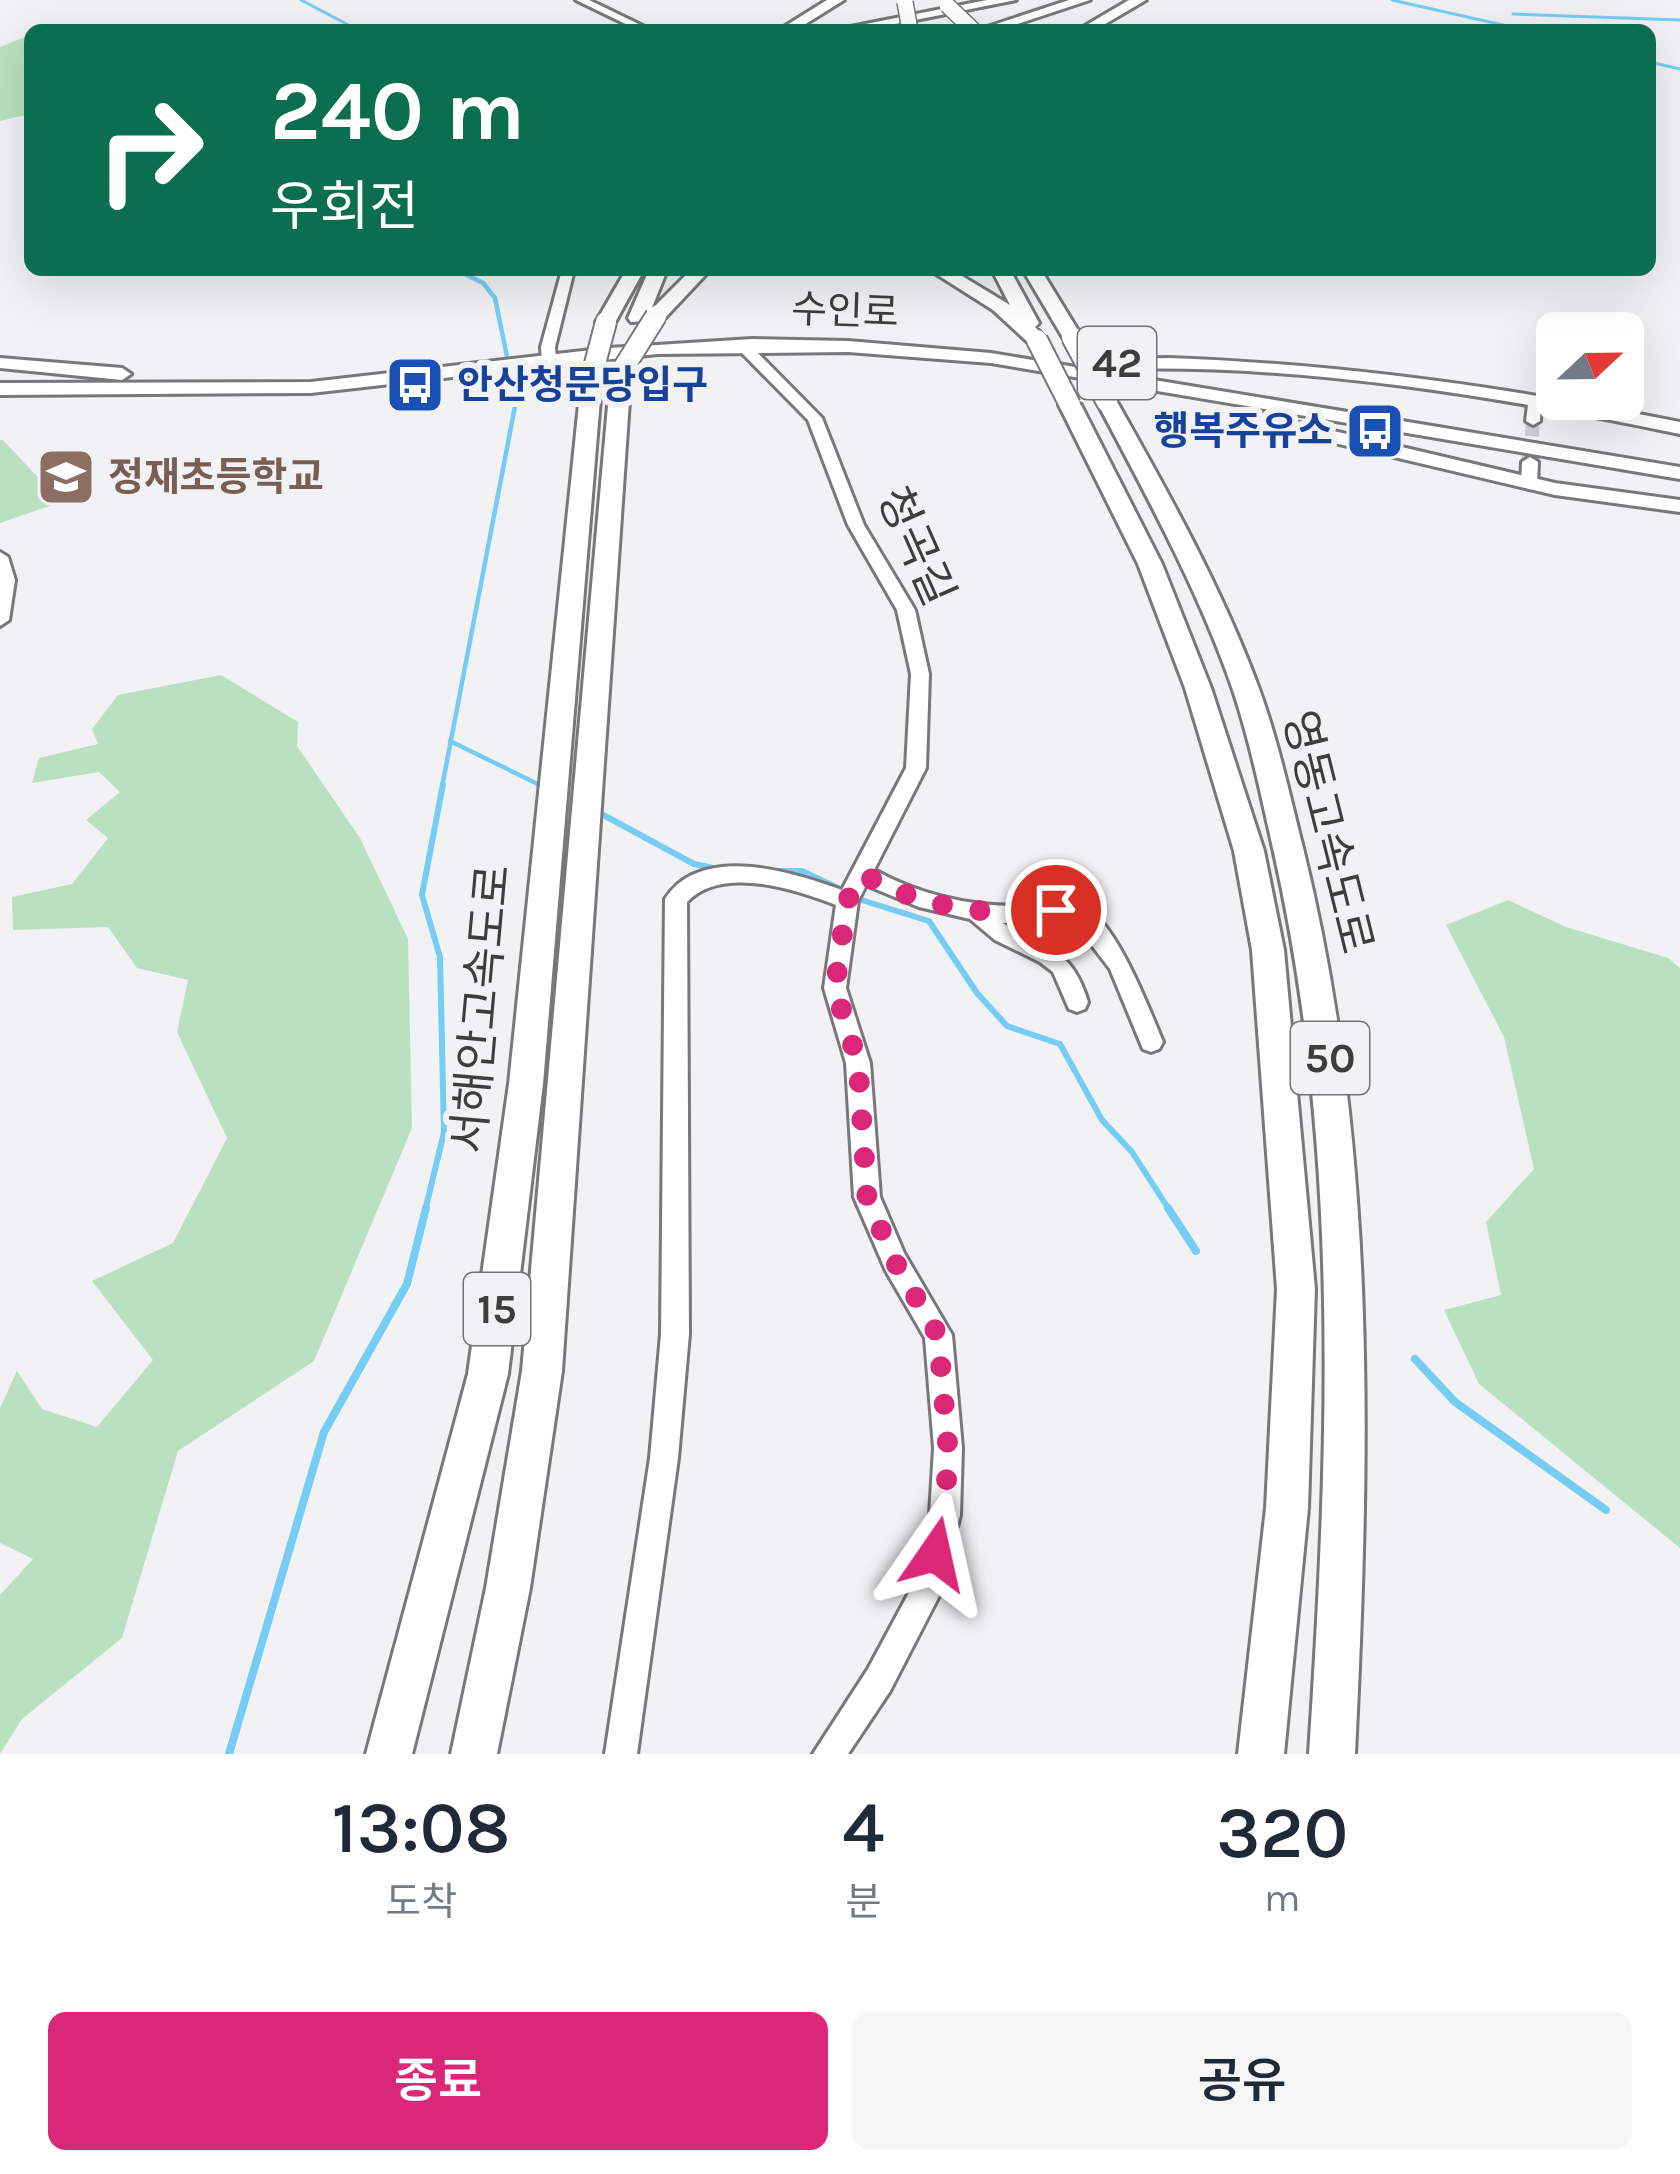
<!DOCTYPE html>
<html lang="ko">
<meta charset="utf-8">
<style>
body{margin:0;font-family:Karla,"Noto Sans KR",sans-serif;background:#f6f6f7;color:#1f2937;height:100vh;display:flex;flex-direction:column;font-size:45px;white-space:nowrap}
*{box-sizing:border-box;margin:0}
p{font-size:39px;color:#747a83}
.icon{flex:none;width:66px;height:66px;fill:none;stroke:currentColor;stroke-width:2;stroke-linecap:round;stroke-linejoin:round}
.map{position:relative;height:1754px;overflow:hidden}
.details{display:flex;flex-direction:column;background:#fff;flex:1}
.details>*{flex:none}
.banner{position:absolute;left:24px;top:24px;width:1632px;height:252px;border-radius:18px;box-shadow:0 12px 48px #0002;background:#0b6e4f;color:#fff;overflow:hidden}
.needle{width:78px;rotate:68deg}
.buttons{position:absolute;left:1536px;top:312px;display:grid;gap:24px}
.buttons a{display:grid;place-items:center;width:108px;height:108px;border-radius:18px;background:#fff;box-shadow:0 12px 48px #0002;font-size:60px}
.pin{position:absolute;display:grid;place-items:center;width:102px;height:102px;color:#fff;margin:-51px;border:6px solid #fff;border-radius:50%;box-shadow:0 3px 12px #0007}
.me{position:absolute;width:132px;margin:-66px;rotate:11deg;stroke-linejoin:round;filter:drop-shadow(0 0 9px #0008)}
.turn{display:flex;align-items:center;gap:42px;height:252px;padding:0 48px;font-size:54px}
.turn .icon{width:156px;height:156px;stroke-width:2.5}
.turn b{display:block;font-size:84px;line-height:102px}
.eta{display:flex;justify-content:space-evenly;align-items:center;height:204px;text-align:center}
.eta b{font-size:72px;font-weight:600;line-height:84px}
.primary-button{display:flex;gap:24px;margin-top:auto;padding:24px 48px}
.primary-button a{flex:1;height:138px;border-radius:18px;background:#db2777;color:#fff;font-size:48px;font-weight:600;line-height:138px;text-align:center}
.primary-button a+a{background:#f6f6f7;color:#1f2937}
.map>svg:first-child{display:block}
.green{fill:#b9e1c1}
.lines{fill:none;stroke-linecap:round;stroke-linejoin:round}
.stream-far3{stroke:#76cdf3;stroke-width:3}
.stream-far2{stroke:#76cdf3;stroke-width:4.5}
.stream-far1{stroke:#76cdf3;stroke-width:6}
.stream{stroke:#76cdf3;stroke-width:8}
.minor-tunnel-far1{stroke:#cecdd0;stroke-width:14;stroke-dasharray:14 8;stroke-linecap:butt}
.minor-tunnel{stroke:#cecdd0;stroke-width:18;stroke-dasharray:18 9;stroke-linecap:butt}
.minor-casing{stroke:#78777a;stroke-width:6}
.major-casing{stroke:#78777a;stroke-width:6}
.highway-casing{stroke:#78777a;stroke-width:6}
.minor{fill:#fff;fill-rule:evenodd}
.major{fill:#fff;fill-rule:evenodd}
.highway{fill:#fff;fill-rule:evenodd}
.highway-bridge-far1-casing{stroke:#78777a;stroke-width:18;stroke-linecap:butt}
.highway-bridge-casing{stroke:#78777a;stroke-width:24;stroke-linecap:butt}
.highway-bridge-far1{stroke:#fff;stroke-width:15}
.highway-bridge{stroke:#fff;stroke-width:20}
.route{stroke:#db2777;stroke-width:21;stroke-dasharray:0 37.8}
.labels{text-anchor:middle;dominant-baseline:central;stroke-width:12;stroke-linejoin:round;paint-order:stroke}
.far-street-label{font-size:39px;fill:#3d3d3e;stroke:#f2f1f4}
.far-transit-label{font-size:39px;font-weight:bold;fill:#164399;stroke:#f2f1f4;text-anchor:start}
.far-education-label{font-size:39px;font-weight:bold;fill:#785e54;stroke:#f2f1f4;text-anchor:start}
.shield{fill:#f2f1f4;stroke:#737375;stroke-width:3}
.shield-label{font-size:42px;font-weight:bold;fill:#3d3d3e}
.street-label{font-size:45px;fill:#3d3d3e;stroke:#f2f1f4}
</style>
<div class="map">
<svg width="1680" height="1754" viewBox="0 0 1680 1754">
<rect width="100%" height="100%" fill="#f2f1f4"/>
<!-- green -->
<path class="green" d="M30,35V114L0,121V47Z
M0,440H3L61,502L0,523Z
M221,675L298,722L297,746L360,838L408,939L412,1128L314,1361L178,1451L122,1638L22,1719L0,1754V1595L33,1559L0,1543V1408L17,1371L42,1409L97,1427L153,1360L92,1281L173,1243L227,1138L177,1032L188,980L137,968L108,927L13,930L12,897L72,884L108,838L86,820L120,792L99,772L32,783L39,758L98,744L92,729L118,695Z
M1508,900L1566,927L1668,958L1680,968V1548L1479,1384L1444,1310L1501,1295L1486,1222L1534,1169L1504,1037L1446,925Z"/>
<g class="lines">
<!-- stream-far3 -->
<path class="stream-far3" d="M301,0L358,30
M1392,0L1525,30
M1513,14L1680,20
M1650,62L1680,69"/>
<!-- stream-far2 -->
<path class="stream-far2" d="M450,741L544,787
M442,787L516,401L495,298L483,283L457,270"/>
<!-- stream-far1 -->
<path class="stream-far1" d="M538,784L544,787
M594,810L694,864L723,870
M772,871H802L844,891
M855,898L929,921L977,993L1007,1026L1060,1044L1102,1120L1132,1152L1170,1211
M425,1211L444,1132L440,957L422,895L443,784"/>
<!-- stream -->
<path class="stream" d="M1168,1208L1196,1251
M1415,1359L1455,1402L1606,1510
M229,1754L324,1432L407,1284L426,1208"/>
<!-- minor-tunnel-far1 -->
<path class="minor-tunnel-far1" d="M1530,458L1533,421"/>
<!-- minor-tunnel -->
<path class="minor-tunnel" d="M1530,462L1531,455"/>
<defs>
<path id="minor" d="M576,0H589L651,30H638Z
M562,270H574L555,347L556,362L549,366L542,362L541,347Z
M738,343H748L822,418L864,525L915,610L929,674L926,768L874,870C918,894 968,906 1017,906C1038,907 1063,898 1083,906C1116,921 1149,1009 1163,1042L1159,1049L1151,1052L1143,1049L1110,969L1073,921L1003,923C1046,951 1071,946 1088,1002L1085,1009L1077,1012L1069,1009L1053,972L1040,962L995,940L970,919L919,907L866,885L858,901L846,988L870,1063L880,1197L904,1253L952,1335L962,1448L960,1515L940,1594L890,1691L848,1754H813L868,1669L911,1589L930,1515L934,1448L925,1338L886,1271L854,1197L846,1063L824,988L836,905C795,889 721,865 687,902L689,1334L678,1458L637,1754H605L650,1458L661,1334L665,899C701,843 792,872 842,890L906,768L911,674L897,610L848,525L808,420L738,349Z
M1529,397L1541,400L1540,421L1533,425L1526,421Z
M1530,457L1538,462L1537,484L1529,489L1521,484L1522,462Z
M0,552L8,557L15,580L9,620L0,626Z"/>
<path id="major" d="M752,339L848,341L991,353L1680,467V479L991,363L848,352L657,354L311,393L0,395V383L311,382L609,348Z
M0,358L122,368L131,374L122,380L0,368Z
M1169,358C1340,364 1512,388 1680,422V434C1501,397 1304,364 1120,369L1111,364L1120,359Z
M1244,410L1555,483L1680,500V512L1555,495L1237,420L1234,416Z"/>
<path id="highway" d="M827,0H844L796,30H779Z
M987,0H1016L865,30H835Z
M1069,0H1090L999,30H978Z
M1129,0H1146L1095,30H1078Z
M626,270H644L613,326H599L596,322Z
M649,270H667L651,310L691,270H710L663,320L631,322L628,318Z
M930,270H952L1010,305L992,270H1010L1039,323L1035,327L1047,340L1030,344L993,310Z
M1023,270H1041L1082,337L1079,341H1065Z
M621,366L631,372L562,1371L530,1588L497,1754H451L486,1588L522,1371L611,372Z
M592,369L602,375L543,1084L508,1374L412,1754H366L468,1374L509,1084L582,375Z
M1107,396L1117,402C1169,494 1221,587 1258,686C1278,740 1290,797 1304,852C1377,1150 1370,1450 1355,1754H1309C1329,1449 1341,1148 1273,848C1261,795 1250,741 1233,690C1198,589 1146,495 1097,402Z
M1070,399L1081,405L1162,564L1211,688L1264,851L1284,950L1315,1289L1308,1508L1284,1754H1238L1266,1508L1277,1289L1252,950L1234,851L1185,688L1138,564L1059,405Z"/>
</defs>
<!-- minor casing -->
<use href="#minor" class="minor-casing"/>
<!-- major casing -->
<use href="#major" class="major-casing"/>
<!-- highway casing -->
<use href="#highway" class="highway-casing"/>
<!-- minor -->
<use href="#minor" class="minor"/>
<!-- major -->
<use href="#major" class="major"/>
<!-- highway -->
<use href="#highway" class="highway"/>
<defs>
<path id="highway-bridge-far1" d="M905,2L910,30
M947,5L973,30"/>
<path id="highway-bridge" d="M1072,337L1107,402
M1037,340L1070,405
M621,372L656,316
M592,375L606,322"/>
</defs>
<!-- highway-bridge-far1 casing -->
<use href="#highway-bridge-far1" class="highway-bridge-far1-casing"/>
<!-- highway-bridge casing -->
<use href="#highway-bridge" class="highway-bridge-casing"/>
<!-- highway-bridge-far1 -->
<use href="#highway-bridge-far1" class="highway-bridge-far1"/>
<!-- highway-bridge -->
<use href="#highway-bridge" class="highway-bridge"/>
</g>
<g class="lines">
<!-- route -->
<path class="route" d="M935,1554L945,1515L948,1448L938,1335L895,1262L867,1197L858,1063L835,988L847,901L863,874C919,908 992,917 1056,910"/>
</g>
<!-- icons -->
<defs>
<symbol id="bus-square" viewBox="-11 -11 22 22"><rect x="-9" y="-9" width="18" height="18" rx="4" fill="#1a4fb4" stroke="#f2f1f4"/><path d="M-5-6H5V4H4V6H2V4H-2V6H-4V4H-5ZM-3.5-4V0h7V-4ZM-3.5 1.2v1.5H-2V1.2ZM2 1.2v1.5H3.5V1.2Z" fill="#fff"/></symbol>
<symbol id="school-square" viewBox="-11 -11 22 22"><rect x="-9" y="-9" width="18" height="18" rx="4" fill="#8d6e63" stroke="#f2f1f4"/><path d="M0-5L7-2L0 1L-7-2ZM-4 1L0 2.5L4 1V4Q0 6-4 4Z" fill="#fff"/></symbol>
</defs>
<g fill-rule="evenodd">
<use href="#bus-square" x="382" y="352" width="66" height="66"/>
<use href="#bus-square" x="1342" y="398" width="66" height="66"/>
<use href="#school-square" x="33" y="444" width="66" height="66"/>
</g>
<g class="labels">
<!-- far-street labels -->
<g class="far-street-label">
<text transform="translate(845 311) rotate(2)">수인로</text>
</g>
<!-- far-transit labels -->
<g class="far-transit-label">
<text x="457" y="385">안산청문당입구</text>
<text x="1333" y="431" text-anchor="end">행복주유소</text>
</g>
<!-- far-education labels -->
<g class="far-education-label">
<text x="108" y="477">정재초등학교</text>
</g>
<!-- shield labels -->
<g class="shield">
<rect x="1078" y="327" width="78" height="72" rx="9"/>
<rect x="1291" y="1022" width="78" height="72" rx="9"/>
<rect x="464" y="1273" width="66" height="72" rx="9"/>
</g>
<g class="shield-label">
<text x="1117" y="363">42</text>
<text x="1330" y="1058">50</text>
<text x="497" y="1309">15</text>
</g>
<!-- street labels -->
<g class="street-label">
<text transform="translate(916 546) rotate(66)">청곡길</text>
<text transform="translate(1328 832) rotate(76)">영동고속도로</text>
<text transform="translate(481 1009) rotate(-85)">서해안고속도로</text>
</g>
</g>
</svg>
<div class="buttons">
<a><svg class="needle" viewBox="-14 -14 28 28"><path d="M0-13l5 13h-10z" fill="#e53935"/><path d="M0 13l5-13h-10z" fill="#747a83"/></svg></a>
</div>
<div class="pin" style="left:1056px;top:910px;background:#d93025"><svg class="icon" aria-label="arrive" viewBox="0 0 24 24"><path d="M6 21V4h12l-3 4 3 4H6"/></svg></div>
<svg class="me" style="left:935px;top:1554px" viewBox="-20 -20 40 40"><path d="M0-17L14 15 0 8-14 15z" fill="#db2777" stroke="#fff" stroke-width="4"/></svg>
<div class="banner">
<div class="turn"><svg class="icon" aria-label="right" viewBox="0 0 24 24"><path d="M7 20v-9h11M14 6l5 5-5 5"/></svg><div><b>240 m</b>우회전</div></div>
</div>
</div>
<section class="details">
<div class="eta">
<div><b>13:08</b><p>도착</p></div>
<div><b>4</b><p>분</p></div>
<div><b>320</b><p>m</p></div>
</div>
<div class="primary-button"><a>종료</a><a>공유</a></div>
</section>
